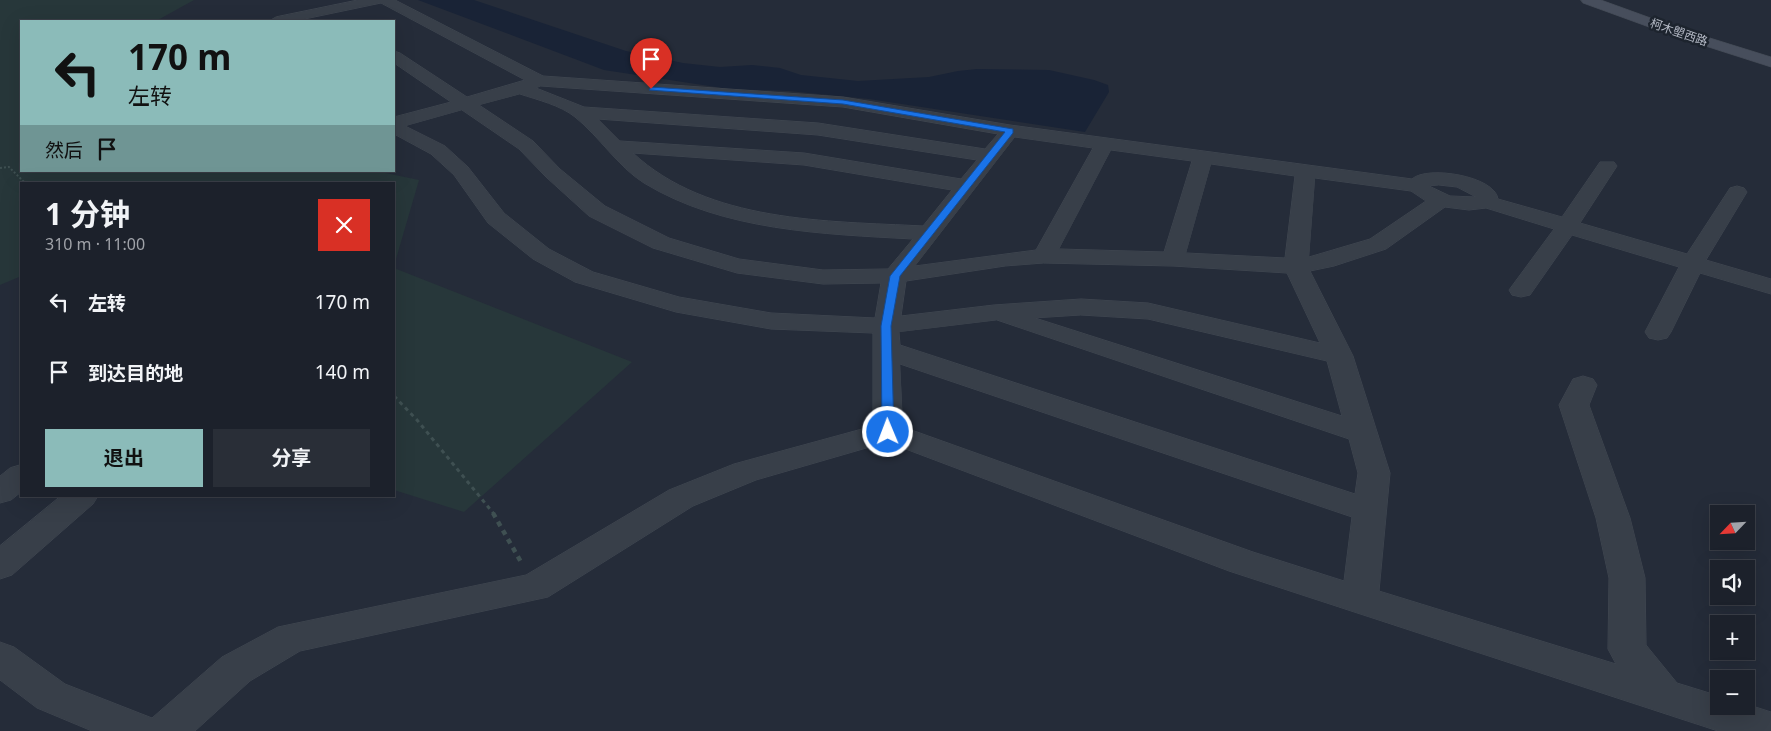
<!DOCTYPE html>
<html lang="zh">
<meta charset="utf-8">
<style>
body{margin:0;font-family:"Noto Sans","Noto Sans SC",sans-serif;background:#292e37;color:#f1f3f6;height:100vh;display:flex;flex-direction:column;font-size:19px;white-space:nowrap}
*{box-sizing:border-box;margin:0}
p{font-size:16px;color:#a0a3a9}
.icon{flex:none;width:28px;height:28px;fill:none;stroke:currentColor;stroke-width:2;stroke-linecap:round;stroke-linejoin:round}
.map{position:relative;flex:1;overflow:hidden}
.sheet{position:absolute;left:20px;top:182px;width:375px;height:315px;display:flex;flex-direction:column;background:#1c212b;border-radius:0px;box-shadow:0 5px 20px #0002,0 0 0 1px #3a3e47}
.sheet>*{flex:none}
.hud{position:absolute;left:20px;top:20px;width:375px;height:152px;border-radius:0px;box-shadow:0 5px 20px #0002,0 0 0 1px #3a3e47;background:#8bbbb9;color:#111;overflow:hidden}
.needle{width:32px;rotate:245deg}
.buttons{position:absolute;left:1710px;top:505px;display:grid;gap:10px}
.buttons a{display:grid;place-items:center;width:45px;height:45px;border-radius:0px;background:#1c212b;box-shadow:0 5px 20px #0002,0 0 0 1px #3a3e47;font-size:25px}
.pin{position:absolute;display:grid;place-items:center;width:42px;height:42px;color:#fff;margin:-51px -21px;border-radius:50% 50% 50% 0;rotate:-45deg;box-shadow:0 0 5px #0007}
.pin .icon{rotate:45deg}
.me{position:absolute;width:55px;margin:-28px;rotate:359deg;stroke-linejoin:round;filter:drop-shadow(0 0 4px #0008)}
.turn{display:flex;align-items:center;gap:18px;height:105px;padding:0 25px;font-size:22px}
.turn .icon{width:65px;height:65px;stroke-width:2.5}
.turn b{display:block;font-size:35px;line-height:42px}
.then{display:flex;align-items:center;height:48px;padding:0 25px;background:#0003;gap:10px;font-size:19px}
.round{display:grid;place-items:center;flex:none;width:52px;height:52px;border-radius:0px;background:#292e37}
.overview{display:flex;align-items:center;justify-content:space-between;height:85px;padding:0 25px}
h1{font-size:30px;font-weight:700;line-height:38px}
.cta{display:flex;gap:10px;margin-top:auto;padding:10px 25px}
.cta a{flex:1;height:58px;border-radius:0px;background:#8bbbb9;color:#111;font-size:20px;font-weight:700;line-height:58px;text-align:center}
.cta a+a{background:#292e37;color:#f1f3f6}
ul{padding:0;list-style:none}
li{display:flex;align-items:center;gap:15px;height:70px;padding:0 25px}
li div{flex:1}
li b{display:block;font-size:19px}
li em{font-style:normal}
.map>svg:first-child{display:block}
.green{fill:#27373a}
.water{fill:#192336}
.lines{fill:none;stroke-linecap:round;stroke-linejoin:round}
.street-casing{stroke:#414852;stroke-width:1}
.secondary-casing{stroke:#414852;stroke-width:1}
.path-far2{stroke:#3f5052;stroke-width:2;stroke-dasharray:2 2;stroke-linecap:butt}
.path-far1{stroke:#3f5052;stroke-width:3;stroke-dasharray:4 4;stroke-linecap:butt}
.path{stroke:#3f5052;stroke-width:4.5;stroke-dasharray:5 5;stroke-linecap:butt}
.street{fill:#383f49;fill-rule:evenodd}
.secondary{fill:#474e5c;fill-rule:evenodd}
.route{fill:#1a73e8;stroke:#114b97}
.labels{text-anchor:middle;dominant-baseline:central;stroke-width:5;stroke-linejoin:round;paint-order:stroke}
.far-street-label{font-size:12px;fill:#b4b9c5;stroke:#1d242e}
</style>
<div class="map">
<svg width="1771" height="731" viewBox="0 0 1771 731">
<rect width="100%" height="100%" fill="#252c39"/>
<!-- green -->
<path class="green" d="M0,0H194L156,21H21V171H376L419,180L394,266V184H21V278L19,277L0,285Z
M394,268L632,362L464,512L394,490Z"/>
<!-- water -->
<path class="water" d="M418,0H474L626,51L683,63L720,67L752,65L780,68L801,75L858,81L929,77L958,71L977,69L1049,70L1094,80L1108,85L1109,92L1085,132L869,99L789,91L729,89L604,70Z"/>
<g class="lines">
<defs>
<path id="street" d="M358,0H395L543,76L843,97L1010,125L1412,179C1427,165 1495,176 1498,199L1562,217L1600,162H1614L1617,166L1580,223L1687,254L1730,188L1737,186L1744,188L1747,192L1706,260L1771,279V294L1700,273L1671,332L1667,338L1658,340L1649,338L1645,332L1679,267L1572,235L1530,295L1521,297L1512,295L1509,290L1554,229L1486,208L1469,210L1445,207L1386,249L1334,266L1310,271L1353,356L1390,473L1379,591L1616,664L1608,649L1609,578L1596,518L1559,405L1573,379L1583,376L1593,379L1597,385L1589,405L1630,518L1645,578L1646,645L1677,683L1719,696V706H1746V704L1771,712V731H1718L1229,571L887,442L756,480L693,506L548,597L300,651L250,681L195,731H92L37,708L0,680V642L14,647L65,684L152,718L222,657L278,627L526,575L669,490L734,464L873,426V333L771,329L676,312L575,282L533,259L488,223L454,175L431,154L394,134V117L451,102L394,63V51L400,53L467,97L525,80L381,3L295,21H269L276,17ZM541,86L843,107L998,134L985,149L818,123L584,107L536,88ZM520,94C538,100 560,105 575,117C600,137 617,166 644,183C723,231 823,234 913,239L888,269L823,270L739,259L669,238L605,206L560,169L533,141L479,105ZM462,110L519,149L546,177L589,216L653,248L737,273L823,284L881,283L875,318L771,313L679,297L593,272L549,249L504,213L468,167L445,146L405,126ZM598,119L818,135L977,160L961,179L804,153L620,141ZM1015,137L1093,148L1036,250L915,266ZM1111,150L1192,161L1164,252L1059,249ZM633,153L804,165L952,190L923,226C827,221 708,223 633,153ZM1211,164L1295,176L1285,258L1186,253ZM1315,178L1411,191L1426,201L1370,239L1309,257ZM1439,185L1457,187L1476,197L1450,196L1429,186ZM1044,263L1173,266L1287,273L1320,343L1148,303L1081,299L994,305L901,316L906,281L1005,266ZM1081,315L1148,319L1327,361L1342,416L1035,318ZM997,320L1349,439L1358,473L1355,494L900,345L899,332ZM900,364L1352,517L1344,581L1253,552L903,427Z
M21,465V492L11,500L0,503V476L10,468Z
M61,496H98L93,504L12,575L0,579V546Z"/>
<path id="secondary" d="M1581,0H1601L1681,29L1771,57V67L1671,35L1583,3Z"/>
</defs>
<!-- street casing -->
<use href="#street" class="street-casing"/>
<!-- secondary casing -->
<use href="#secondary" class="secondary-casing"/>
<!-- path-far2 -->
<path class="path-far2" d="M0,168L9,167L26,184"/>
<!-- path-far1 -->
<path class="path-far1" d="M394,396L417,420L494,514"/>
<!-- path -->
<path class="path" d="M493,513L521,562"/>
<!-- street -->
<use href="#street" class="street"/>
<!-- secondary -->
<use href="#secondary" class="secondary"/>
</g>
<!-- route -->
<path class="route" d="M651,87L843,100L1013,129V133L900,276L891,326L894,432L892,435H883L882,432L881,326L890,276L1005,132L843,104L649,90Z"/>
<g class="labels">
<!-- far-street labels -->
<g class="far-street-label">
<text transform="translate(1679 32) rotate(19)">柯木塱西路</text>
</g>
</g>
</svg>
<div class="buttons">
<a><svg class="needle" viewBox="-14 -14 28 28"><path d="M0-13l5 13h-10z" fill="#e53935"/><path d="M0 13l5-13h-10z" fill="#a0a3a9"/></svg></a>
<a><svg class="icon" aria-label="sound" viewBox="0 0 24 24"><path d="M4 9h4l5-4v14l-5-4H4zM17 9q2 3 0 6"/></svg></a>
<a>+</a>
<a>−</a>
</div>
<div class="pin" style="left:651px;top:89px;background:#d93025"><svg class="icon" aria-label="arrive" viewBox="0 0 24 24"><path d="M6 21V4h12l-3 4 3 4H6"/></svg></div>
<svg class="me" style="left:888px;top:432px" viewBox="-20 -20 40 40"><circle r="17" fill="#1a73e8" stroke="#fff" stroke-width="3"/><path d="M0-11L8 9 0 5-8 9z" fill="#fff"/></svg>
<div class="hud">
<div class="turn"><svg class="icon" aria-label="left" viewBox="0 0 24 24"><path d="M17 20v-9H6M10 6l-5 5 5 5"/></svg><div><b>170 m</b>左转</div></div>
<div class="then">然后<svg class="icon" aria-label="arrive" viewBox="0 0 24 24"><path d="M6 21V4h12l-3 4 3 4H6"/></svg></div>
</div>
<section class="sheet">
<div class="overview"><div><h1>1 分钟</h1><p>310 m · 11:00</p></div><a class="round" style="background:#d93025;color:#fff"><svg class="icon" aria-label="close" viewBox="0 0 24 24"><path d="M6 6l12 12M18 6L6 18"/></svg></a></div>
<ul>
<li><svg class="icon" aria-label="left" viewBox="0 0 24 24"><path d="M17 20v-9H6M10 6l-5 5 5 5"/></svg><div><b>左转</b></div><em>170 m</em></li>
<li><svg class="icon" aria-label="arrive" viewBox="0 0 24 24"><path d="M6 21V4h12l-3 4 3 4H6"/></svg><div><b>到达目的地</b></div><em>140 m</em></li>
</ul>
<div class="cta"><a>退出</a><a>分享</a></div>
</section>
</div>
